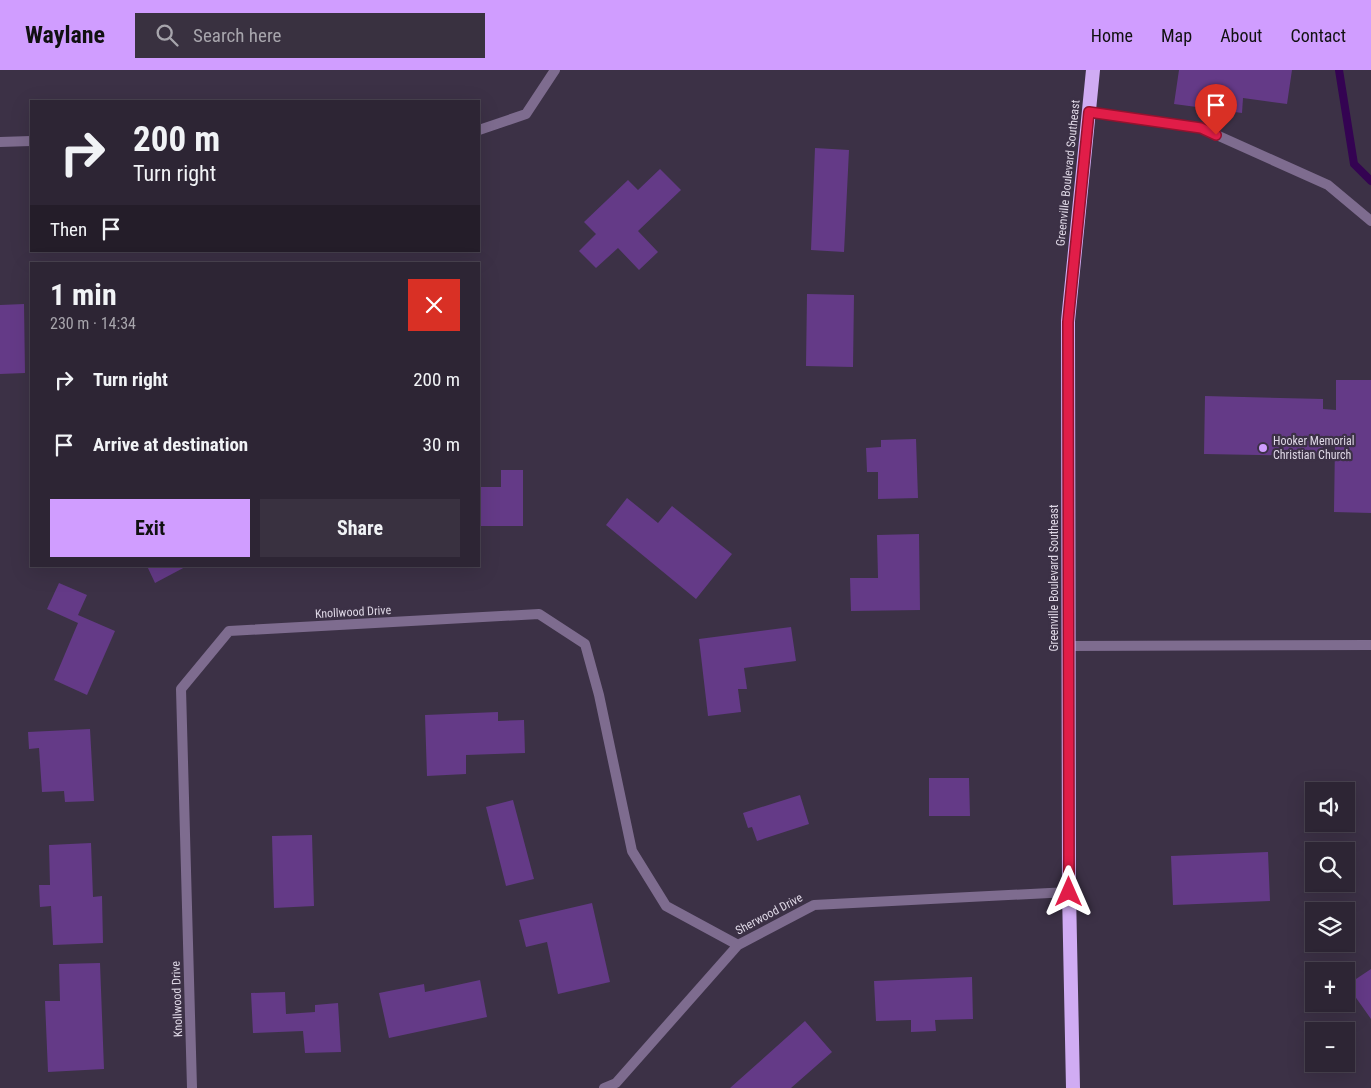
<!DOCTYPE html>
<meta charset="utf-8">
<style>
body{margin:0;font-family:"Roboto Condensed",sans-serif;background:#393140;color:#f1f3f6;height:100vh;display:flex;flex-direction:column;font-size:19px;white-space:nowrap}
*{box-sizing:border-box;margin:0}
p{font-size:16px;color:#a7a5ac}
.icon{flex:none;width:28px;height:28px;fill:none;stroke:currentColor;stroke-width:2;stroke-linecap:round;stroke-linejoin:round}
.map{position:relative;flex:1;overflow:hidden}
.side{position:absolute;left:30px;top:192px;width:450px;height:305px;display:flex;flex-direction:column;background:#2d2534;border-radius:0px;box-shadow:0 5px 20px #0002,0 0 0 1px #48424f}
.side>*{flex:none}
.banner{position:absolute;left:30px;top:30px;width:450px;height:152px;border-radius:0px;box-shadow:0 5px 20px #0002,0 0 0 1px #48424f;background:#2d2534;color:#f1f3f6;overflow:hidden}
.controls{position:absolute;left:1305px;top:712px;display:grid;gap:10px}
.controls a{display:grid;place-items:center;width:50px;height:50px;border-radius:0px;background:#2d2534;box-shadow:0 5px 20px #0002,0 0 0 1px #48424f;font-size:25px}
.pin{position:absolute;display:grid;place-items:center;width:42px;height:42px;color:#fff;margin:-51px -21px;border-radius:50% 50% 50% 0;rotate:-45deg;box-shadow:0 0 5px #0007}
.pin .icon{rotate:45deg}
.me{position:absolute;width:55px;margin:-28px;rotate:0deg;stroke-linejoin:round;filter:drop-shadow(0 0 4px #0008)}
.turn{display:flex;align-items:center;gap:18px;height:105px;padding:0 20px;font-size:22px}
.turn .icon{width:65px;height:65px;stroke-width:2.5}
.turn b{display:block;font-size:35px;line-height:42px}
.then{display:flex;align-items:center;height:48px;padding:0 20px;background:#0003;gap:10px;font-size:19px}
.round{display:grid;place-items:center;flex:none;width:52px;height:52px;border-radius:0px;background:#393140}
.summary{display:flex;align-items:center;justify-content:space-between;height:85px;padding:0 20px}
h1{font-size:30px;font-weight:700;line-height:38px}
.button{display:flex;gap:10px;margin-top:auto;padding:10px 20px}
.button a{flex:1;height:58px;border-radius:0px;background:#d09dff;color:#111;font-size:20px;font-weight:700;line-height:58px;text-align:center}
.button a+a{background:#393140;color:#f1f3f6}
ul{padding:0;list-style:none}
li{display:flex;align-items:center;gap:15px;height:65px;padding:0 20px}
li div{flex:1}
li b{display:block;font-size:19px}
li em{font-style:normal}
header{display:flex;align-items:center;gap:30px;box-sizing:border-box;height:70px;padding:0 25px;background:#d09dff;color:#111}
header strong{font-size:24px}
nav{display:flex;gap:28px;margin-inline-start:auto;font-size:18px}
.search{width:350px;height:45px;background:#393140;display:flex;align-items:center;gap:12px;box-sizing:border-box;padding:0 18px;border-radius:0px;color:#a7a5ac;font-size:19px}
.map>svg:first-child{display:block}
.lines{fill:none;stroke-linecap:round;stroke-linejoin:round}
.stream{stroke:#340352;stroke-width:8}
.building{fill:#643a87}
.service{stroke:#7e6c8f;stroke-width:10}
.minor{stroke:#7e6c8f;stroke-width:10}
.trunk{stroke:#d0acf3;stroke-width:14}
.route-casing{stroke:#92132f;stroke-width:12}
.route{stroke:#e11d48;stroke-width:9}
.poi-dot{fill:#d09dff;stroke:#3c3146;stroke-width:2}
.labels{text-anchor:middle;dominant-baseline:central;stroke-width:4.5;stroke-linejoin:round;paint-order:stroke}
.street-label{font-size:12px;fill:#dfd8e6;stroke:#3c3146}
.poi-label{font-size:12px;fill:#dfd8e6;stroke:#3c3146;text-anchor:start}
</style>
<header>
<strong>Waylane</strong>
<div class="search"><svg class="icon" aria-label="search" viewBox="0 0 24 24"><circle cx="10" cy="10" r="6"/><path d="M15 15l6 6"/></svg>Search here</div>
<nav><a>Home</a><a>Map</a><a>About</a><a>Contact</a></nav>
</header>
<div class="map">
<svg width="1371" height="1018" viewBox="0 0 1371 1018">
<rect width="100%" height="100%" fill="#3c3146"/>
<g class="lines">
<!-- stream -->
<path class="stream" d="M1339,0L1354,94L1371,111"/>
</g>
<!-- building -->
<path class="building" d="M1179,0H1292L1287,34L1243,28L1242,43L1174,34Z
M815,78L849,80L844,182L811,180Z
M660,99L681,120L638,161L658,182L639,200L618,178L596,198L579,181L596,164L584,152L628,110L638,120Z
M807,224L854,225L853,297L806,296Z
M24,234L25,303L0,304V235Z
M1336,310H1371V443L1334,442L1335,373H1323L1322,386L1204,384L1205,326L1323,329V339L1336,340Z
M916,369L918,428L878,429V402H867L866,378L881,377V370Z
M501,400H523V456H479V417H501Z
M627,428L658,453L672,436L732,484L696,529L606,455Z
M919,464L920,540L851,541L850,508H878L877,465Z
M147,496H187L155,513Z
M59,513L87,525L78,545L115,561L87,625L54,610L78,553L47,539Z
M791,557L796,591L744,598L747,619H738L741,642L708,646L699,569Z
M498,642V651L524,650L525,683L466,685V704L427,706L425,645Z
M90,659L94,731L65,732L64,721L42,722L39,678L29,679L28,662Z
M929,708H969L970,746H929Z
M800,725L809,754L757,771L752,757L748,758L743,743Z
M513,730L534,809L506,816L486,737Z
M312,765L314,836L274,838L272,766Z
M91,773L93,827L102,826L103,873L53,875L51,836L40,837L39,815H50L49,775Z
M1268,782L1270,831L1173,835L1171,786Z
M592,833L610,912L558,924L547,872L526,877L519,850Z
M100,893L104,999L48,1002L45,931H60L59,894Z
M1371,899V949L1347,915Z
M972,907L973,949L935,950L936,961L911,962V950L876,951L874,911Z
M480,910L487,947L389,968L379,923L424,914L425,922Z
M285,922L286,944L315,942V935L338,933L341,982L305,983L303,961L253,963L251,923Z
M805,951L832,982L791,1018H730Z"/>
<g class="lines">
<!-- service -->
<path class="service" d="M1089,42L1201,58L1328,115L1371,151
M1069,576L1371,575"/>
<!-- minor -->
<path class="minor" d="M479,60L526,44L555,0
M0,72L31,71
M192,1018L181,619L229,561L539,544L585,574L599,625L632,781L666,836L738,875
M604,1018L616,1013L738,875L814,835L1069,822"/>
<!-- trunk -->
<path class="trunk" d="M1073,1018L1069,822L1068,251L1093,0"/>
</g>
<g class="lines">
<defs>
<path id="route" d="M1069,822L1068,252L1089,42L1201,58L1216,65"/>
</defs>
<!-- route casing -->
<use href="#route" class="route-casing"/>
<!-- route -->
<use href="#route" class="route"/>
</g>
<!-- markers -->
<circle class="poi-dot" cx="1263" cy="378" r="5"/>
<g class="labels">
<!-- street labels -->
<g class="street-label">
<text transform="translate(1068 103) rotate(-84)">Greenville Boulevard Southeast</text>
<text transform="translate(1054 508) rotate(-90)">Greenville Boulevard Southeast</text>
<text transform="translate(353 542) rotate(-3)">Knollwood Drive</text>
<text transform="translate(769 844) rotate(-28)">Sherwood Drive</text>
<text transform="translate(177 929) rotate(-92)">Knollwood Drive</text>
</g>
<!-- poi labels -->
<g class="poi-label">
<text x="1273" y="371">Hooker Memorial<tspan x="1273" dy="14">Christian Church</tspan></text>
</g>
</g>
</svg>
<div class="controls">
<a><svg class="icon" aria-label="sound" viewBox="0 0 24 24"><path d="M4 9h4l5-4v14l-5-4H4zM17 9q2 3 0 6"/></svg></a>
<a><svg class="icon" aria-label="search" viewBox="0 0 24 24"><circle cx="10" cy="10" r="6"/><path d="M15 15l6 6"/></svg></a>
<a><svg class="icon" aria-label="layers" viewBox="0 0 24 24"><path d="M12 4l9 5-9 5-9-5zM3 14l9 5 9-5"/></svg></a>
<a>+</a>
<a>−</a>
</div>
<div class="pin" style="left:1216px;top:65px;background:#d93025"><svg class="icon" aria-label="arrive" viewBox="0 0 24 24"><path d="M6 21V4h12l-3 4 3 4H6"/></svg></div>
<svg class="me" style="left:1069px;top:822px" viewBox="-20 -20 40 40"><path d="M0-17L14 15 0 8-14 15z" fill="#e11d48" stroke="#fff" stroke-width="4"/></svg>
<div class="banner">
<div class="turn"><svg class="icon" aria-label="right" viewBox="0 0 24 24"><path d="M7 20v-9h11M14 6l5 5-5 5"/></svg><div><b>200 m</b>Turn right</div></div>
<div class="then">Then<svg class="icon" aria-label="arrive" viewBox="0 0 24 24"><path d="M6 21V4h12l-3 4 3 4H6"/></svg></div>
</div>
<section class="side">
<div class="summary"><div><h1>1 min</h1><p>230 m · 14:34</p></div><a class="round" style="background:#d93025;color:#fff"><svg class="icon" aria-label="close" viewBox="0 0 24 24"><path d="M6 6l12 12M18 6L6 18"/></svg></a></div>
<ul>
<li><svg class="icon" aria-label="right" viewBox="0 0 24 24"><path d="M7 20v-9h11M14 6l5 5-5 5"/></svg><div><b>Turn right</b></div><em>200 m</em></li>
<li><svg class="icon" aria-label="arrive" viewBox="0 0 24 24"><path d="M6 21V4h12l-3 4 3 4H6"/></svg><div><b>Arrive at destination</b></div><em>30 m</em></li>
</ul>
<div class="button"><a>Exit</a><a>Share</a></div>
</section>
</div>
